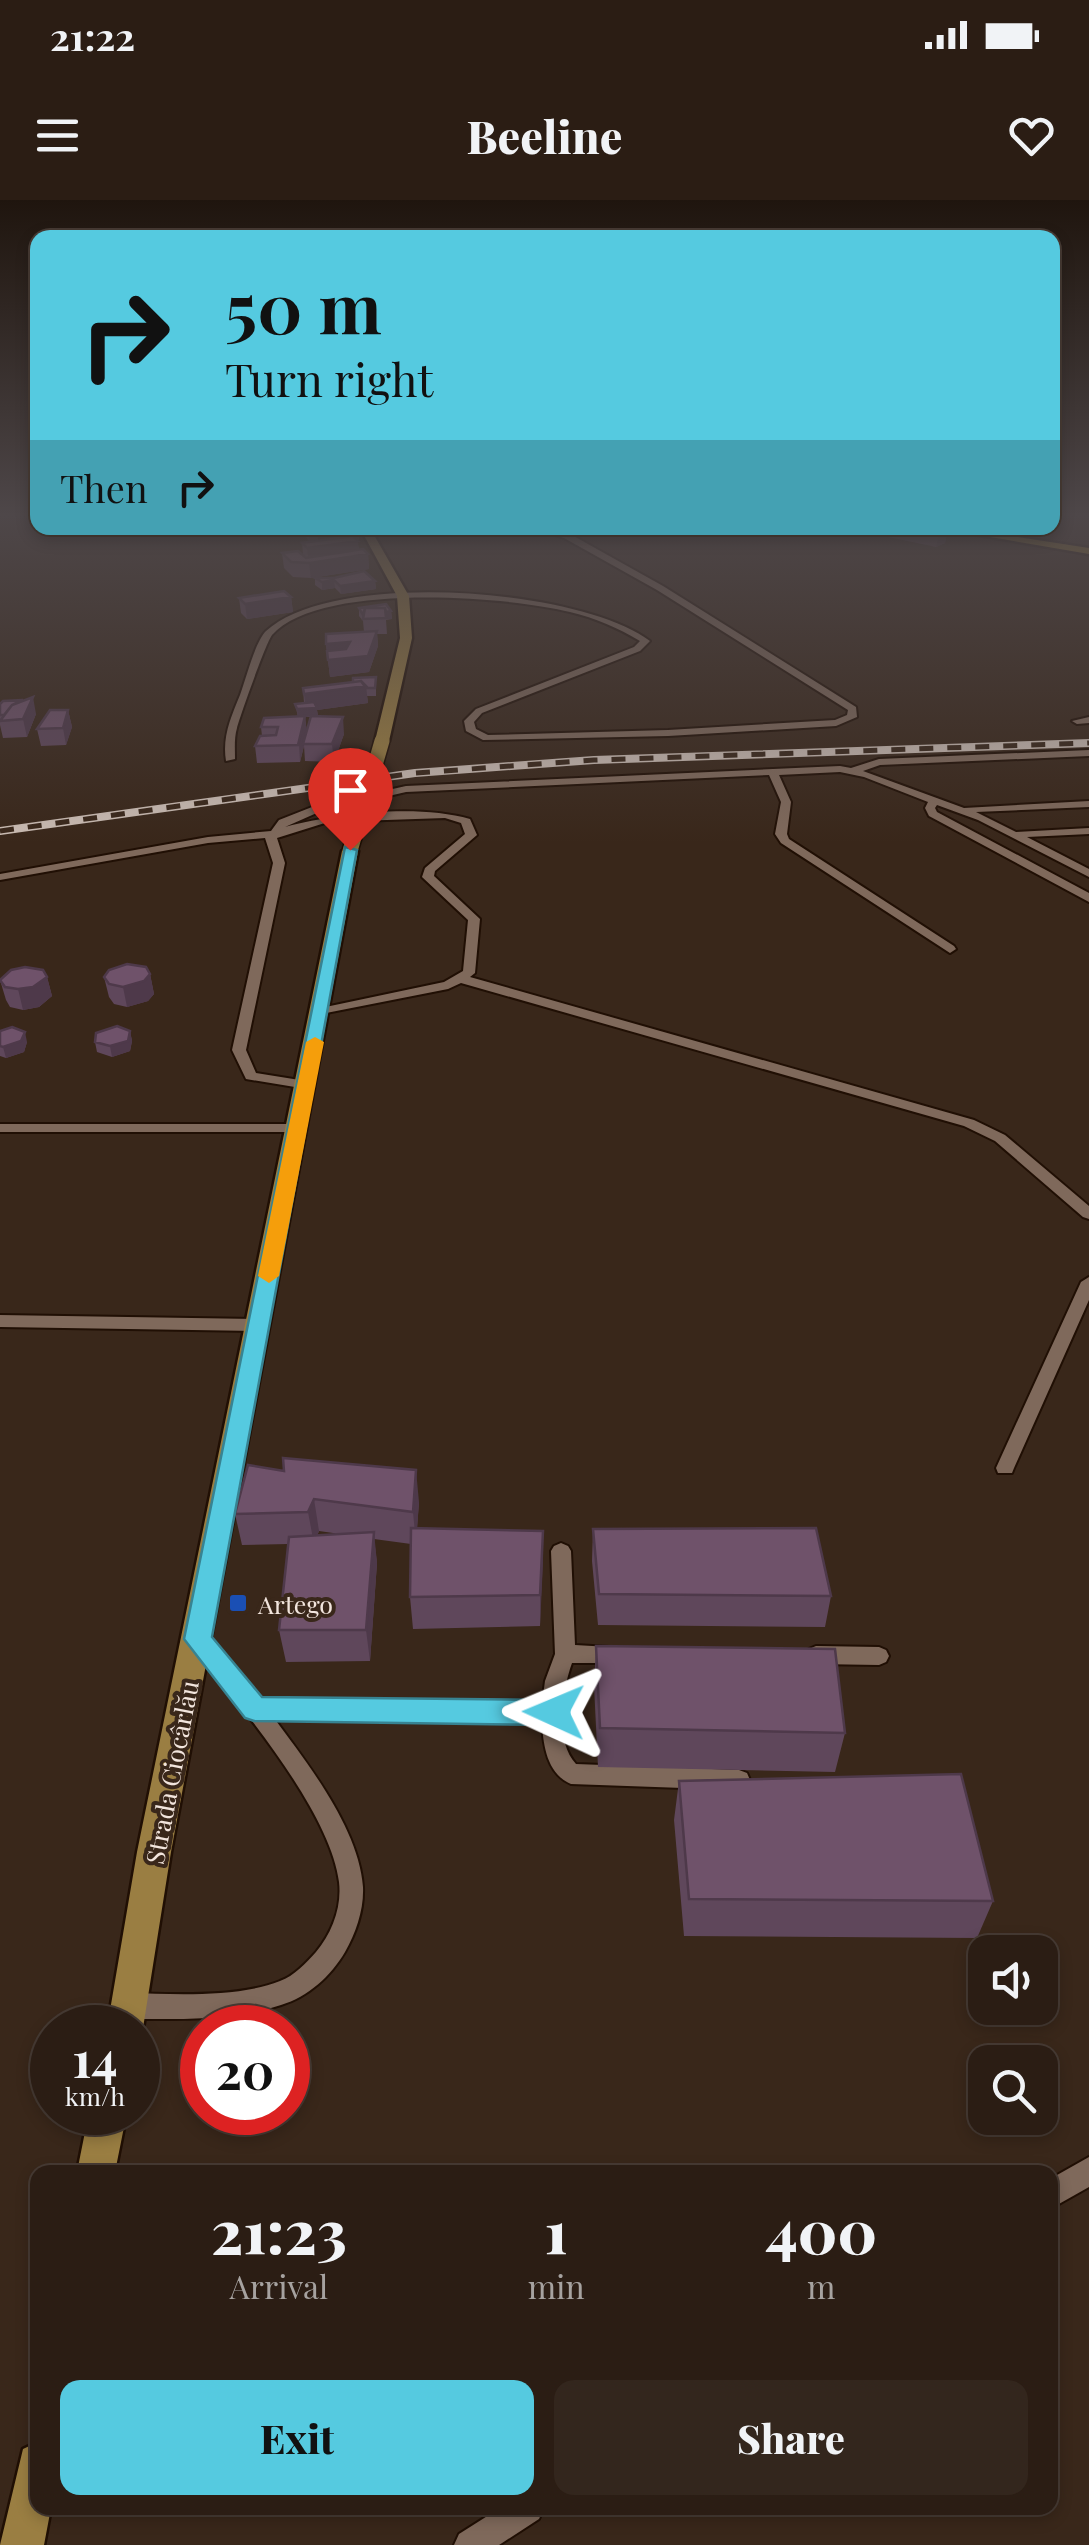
<!DOCTYPE html>
<meta charset="utf-8">
<style>
body{margin:0;font-family:"Playfair Display",serif;background:#33261d;color:#f1f3f6;height:100vh;display:flex;flex-direction:column;font-size:38px;white-space:nowrap}
*{box-sizing:border-box;margin:0}
p{font-size:32px;color:#a6a2a0}
.icon{flex:none;width:55px;height:55px;fill:none;stroke:currentColor;stroke-width:2;stroke-linecap:round;stroke-linejoin:round}
.map{position:relative;flex:1;overflow:hidden}
.panel{position:absolute;left:30px;top:1965px;width:1028px;height:350px;display:flex;flex-direction:column;background:#2b1d14;border-radius:20px;box-shadow:0 5px 15px #0003,0 0 0 2px #473b34}
.panel>*{flex:none}
.top-card{position:absolute;left:30px;top:30px;width:1030px;height:305px;border-radius:20px;box-shadow:0 5px 15px #0003,0 0 0 2px #473b34;background:#55cae0;color:#111;overflow:hidden}
.controls{position:absolute;left:968px;top:1735px;display:grid;gap:20px}
.controls a{display:grid;place-items:center;width:90px;height:90px;border-radius:20px;background:#2b1d14;box-shadow:0 5px 15px #0003,0 0 0 2px #473b34;font-size:50px}
.speed{position:absolute;left:30px;top:1805px;display:flex;gap:20px;font-size:50px;font-weight:700;text-align:center}
.speed>*{display:grid;place-content:center;width:130px;height:130px;border-radius:50%;background:#2b1d14;box-shadow:0 5px 15px #0003,0 0 0 2px #473b34;line-height:1}
.speed small{font-size:25px;font-weight:400}
.speed .limit{border:15px solid #d22;background:#fff;color:#111}
.pin{position:absolute;display:grid;place-items:center;width:85px;height:85px;color:#fff;margin:-102px -42px;border-radius:50% 50% 50% 0;rotate:-45deg;box-shadow:0 0 10px #0007}
.pin .icon{rotate:45deg}
.me{position:absolute;width:110px;margin:-55px;rotate:271deg;stroke-linejoin:round;filter:drop-shadow(0 0 8px #0008)}
.turn{display:flex;align-items:center;gap:35px;height:210px;padding:0 30px;font-size:45px}
.turn .icon{width:130px;height:130px;stroke-width:2.5}
.turn b{display:block;font-size:70px;line-height:85px}
.then{display:flex;align-items:center;height:95px;padding:0 30px;background:#0003;gap:20px;font-size:38px}
.eta{display:flex;justify-content:space-evenly;align-items:center;height:170px;text-align:center}
.eta b{font-size:60px;font-weight:800;line-height:70px}
.cta{display:flex;gap:20px;margin-top:auto;padding:20px 30px}
.cta a{flex:1;height:115px;border-radius:20px;background:#55cae0;color:#111;font-size:40px;font-weight:800;line-height:115px;text-align:center}
.cta a+a{background:#33261d;color:#f1f3f6}
.status{display:flex;justify-content:space-between;align-items:center;height:70px;padding:0 50px;background:#2b1d14;direction:ltr}
.status svg{height:28px;fill:currentColor}
header{display:flex;justify-content:space-between;align-items:center;height:130px;padding:0 30px;background:#2b1d14;font-size:45px;font-weight:800}
.map>svg:first-child{display:block}
.lines{fill:none;stroke-linecap:round;stroke-linejoin:round}
.service-casing{stroke:#200f04;stroke-width:4}
.secondary-casing{stroke:#200f04;stroke-width:5}
.primary-casing{stroke:#200f04;stroke-width:5}
.service{fill:#7f695b;fill-rule:evenodd}
.secondary{fill:#9a7e42;fill-rule:evenodd}
.primary{fill:#b59229;fill-rule:evenodd}
.rail-casing{stroke:#cabcb3;stroke-width:8}
.rail{stroke:#39271a;stroke-width:5;stroke-dasharray:14;stroke-linecap:butt}
.secondary-bridge-casing{stroke:#200f04;stroke-width:18;stroke-linecap:butt}
.secondary-bridge{stroke:#9a7e42;stroke-width:15}
.wall{fill:#5f475b;fill-rule:evenodd}
.shaded-wall{fill:#4e394a}
.building{fill:#6f526a;stroke:#4e394a;stroke-width:2.5}
.route{fill:#55cae0;stroke:#378392;stroke-width:2.5}
.slow{fill:#f59e0b}
.transit-dot{fill:#1a4fb4;stroke:#39271a;stroke-width:4}
.labels{text-anchor:middle;dominant-baseline:central;stroke-width:8;stroke-linejoin:round;paint-order:stroke}
.poi-label{font-size:25px;fill:#f2e5dd;stroke:#39271a;text-anchor:start}
.street-label{font-size:25px;fill:#f2e5dd;stroke:#39271a}
</style>
<div class="status"><b>21:22</b><svg viewBox="0 0 49 12"><path d="M0 12V9h3v3zM5 12V6h3v6zM10 12V3h3v9zM15 12V0h3v12zM26 1h20v11H26zM47 4h2v5h-2z"/></svg></div>
<header><svg class="icon" aria-label="menu" viewBox="0 0 24 24"><path d="M4 6h16M4 12h16M4 18h16"/></svg>Beeline<svg class="icon" aria-label="heart" viewBox="0 0 24 24"><path d="M12 20l-8-8c-3-5 5-10 8-4 3-6 11-1 8 4z"/></svg></header>
<div class="map">
<svg width="1089" height="2345" viewBox="0 0 1089 2345">
<rect width="100%" height="100%" fill="#39271a"/>
<g class="lines">
<defs>
<path id="service" d="M378,328H501L497,330Z
M534,328L570,334L663,386L856,507L857,517L836,526L668,536L483,540L466,531L464,521L476,509L634,447L640,441C618,428 596,418 570,412C506,396 319,382 272,435C266,443 240,516 237,528C234,538 235,549 235,559L226,561C222,537 231,517 240,495C246,479 255,442 266,431C334,369 581,388 650,441L640,451L482,513L474,522L476,529L488,535L668,530L835,520L847,515L848,510L657,390L564,338Z
M1089,517V523L1077,524L1072,521Z
M1089,550V556L880,565L863,571L964,608L1089,601V607L976,612L1016,632L1089,628V634L1027,637L1089,669V677L978,620L937,605L935,608L937,612L1089,693V702L929,616L925,608L928,602L864,577L840,572L779,575L791,602L787,634L789,639L954,746L956,749L950,753L781,643L775,634L781,602L769,575L406,592L319,612L285,627C337,613 418,604 470,619L477,635L435,671L434,676L480,719L475,773L470,777L974,920L1005,935L1089,1006V1019L1083,1017L995,941L964,926L461,783L448,789L316,815V809L444,782L463,771L468,720L422,677L425,668L465,634L461,623L445,618L328,622L277,638L285,663L246,850L256,873L312,882V888L307,889L246,879L232,850L273,663L265,638L208,643L0,680V674L208,637L271,631L279,620L312,607L406,586L840,566L851,568L879,559Z
M0,924H299L306,928L299,932H0Z
M1089,1077V1100L1014,1268L1012,1273H998L996,1268L1081,1082Z
M0,1115L259,1119L267,1125L259,1131L0,1127Z
M561,1343L568,1346L571,1351L575,1445L627,1448L630,1454L627,1460L620,1463H572C562,1491 554,1540 576,1564L739,1570L747,1573L750,1580L747,1587L739,1590L571,1584C547,1574 543,1545 542,1522L274,1518C308,1564 359,1629 363,1687C364,1709 356,1733 345,1752C331,1776 308,1797 281,1805C233,1821 179,1819 129,1819L120,1815L116,1806L120,1797L129,1793C174,1794 238,1798 280,1781C294,1776 306,1763 316,1752C332,1733 342,1707 339,1682C330,1610 237,1501 191,1445L188,1439L191,1433L198,1430L205,1433L260,1500L542,1504L545,1481L555,1454L551,1351L554,1346Z
M816,1446L879,1447L886,1450L889,1456L886,1462L879,1465L816,1464L809,1461L806,1455L809,1449Z
M1089,1957V1987L1050,2009V1979Z
M500,2308H544L539,2319L499,2345H454L459,2334Z"/>
<path id="secondary" d="M360,328H370L409,396L412,438L389,541L382,545L375,541L400,438L397,396Z
M350,646L358,651L171,1652L143,1828L138,1841V1828H107L137,1652L342,651Z
M89,1912H127L115,1972H77Z
M38,2242V2308H51L44,2345H0L23,2249Z"/>
<path id="primary" d="M938,328H960L1089,348V354Z"/>
</defs>
<!-- service casing -->
<use href="#service" class="service-casing"/>
<!-- secondary casing -->
<use href="#secondary" class="secondary-casing"/>
<!-- primary casing -->
<use href="#primary" class="primary-casing"/>
<!-- service -->
<use href="#service" class="service"/>
<!-- secondary -->
<use href="#secondary" class="secondary"/>
<!-- primary -->
<use href="#primary" class="primary"/>
<defs>
<path id="rail" d="M0,631L415,573L594,560L1089,543"/>
</defs>
<!-- rail casing -->
<use href="#rail" class="rail-casing"/>
<!-- rail -->
<use href="#rail" class="rail"/>
<defs>
<path id="secondary-bridge" d="M350,651L382,541"/>
</defs>
<!-- secondary-bridge casing -->
<use href="#secondary-bridge" class="secondary-bridge-casing"/>
<!-- secondary-bridge -->
<use href="#secondary-bridge" class="secondary-bridge"/>
</g>
<!-- wall -->
<path class="wall" d="M300,328H358L359,340H357L359,349L368,354L369,369L311,378L293,377L284,368L282,353L303,355L302,343L335,339L334,332L317,335L318,340L309,341Z
M880,328H943L948,329L945,343L936,347L879,335Z
M315,378L375,381L376,389L341,394L335,388L322,390L315,385Z
M291,397L293,412L247,419L241,413L239,398Z
M359,408L391,411L392,419L386,420L387,434H377L378,446L369,472L330,477L326,444L364,432L363,421L359,416Z
M376,485V496H367L368,503L317,510L318,516L344,534L334,562L305,561L304,546L300,562L257,563L255,546L262,536L261,527L298,517L295,504L304,503L303,488ZM305,517H311L307,532Z
M0,504L36,514L27,537L3,538L0,525Z
M68,510L72,527L66,545L41,546L37,529Z
M150,774L154,794L148,801L127,807L114,804L109,797L104,777Z
M47,777L52,796L39,807L23,810L10,807L6,800L0,780Z
M0,831L27,842L24,852L6,858L0,856Z
M130,831L132,841L130,851L112,857L97,852L95,842Z
M248,1265L419,1302L417,1328L543,1331L540,1426L413,1429L410,1397L411,1344L374,1339L377,1363L370,1461L286,1462L279,1430L288,1344L242,1345L235,1314ZM319,1331L340,1334L317,1336Z
M593,1329L831,1396L825,1427L598,1425L592,1361Z
M596,1446L845,1533L835,1572L598,1567L594,1486Z
M679,1581L993,1701L977,1738L684,1736L674,1620Z"/>
<!-- shaded-wall -->
<path class="shaded-wall" d="M311,328H358L359,340L335,343L334,332L317,335L318,340L309,341L308,334Z
M622,328H640V329L622,333Z
M948,329L945,343L936,347L939,333Z
M358,341L359,355L368,354L369,369L311,378L307,348Z
M334,380L335,388L322,390V382Z
M375,381L376,389L341,394L340,386Z
M291,397L293,412L247,419L245,404Z
M391,411L392,419H364Z
M377,431L378,446L369,472L330,477L328,460Z
M350,442L351,458L327,451V460L326,444Z
M366,486L368,503L317,510L318,516L305,517L307,534L300,562L297,509H306L304,494Z
M33,497L36,514L27,537L23,519Z
M68,510L72,527L66,545L63,528Z
M343,517L344,534L334,562L332,544Z
M150,774L154,794L148,801L127,807L123,787Z
M47,777L52,796L39,807L23,810L18,789Z
M130,831L132,841L130,851L112,857L110,846Z
M25,832L27,842L24,852L6,858L3,847Z
M416,1270L419,1302L416,1344L413,1312Z
M314,1299L319,1331L314,1344L308,1312Z
M543,1331V1363L540,1426V1395Z
M374,1332L377,1363L370,1461L366,1430Z"/>
<!-- building -->
<path class="building" d="M304,328H316H311L317,333L308,334Z
M913,328H943L948,329L939,333Z
M353,336L358,341L307,348L302,343Z
M363,349L368,354L310,363L291,362L282,353L298,351L306,358Z
M364,371L375,381L340,386L334,380L322,382L315,378H334Z
M284,391L291,397L245,404L239,398Z
M386,404L391,411L386,412L385,408H365L363,415L359,408Z
M365,408H385L386,418L363,419Z
M377,431L368,456L328,460L327,451L346,449L350,442L326,444V434Z
M376,477L375,488H366L361,481L353,482V478Z
M361,481L366,486L304,494L303,488Z
M33,497L23,519L0,521L12,505Z
M23,500L12,505L4,515H0V504L3,501Z
M314,502L317,508L297,509L295,504Z
M50,510H68L63,528L37,529Z
M305,516L298,545L255,546L260,536L276,535L278,527H261L264,518Z
M311,516L343,517L332,544H303Z
M127,764L146,767L150,774L144,781L123,787L109,784L104,777L109,770Z
M25,767L43,770L47,777L33,787L18,789L5,787L0,780L11,770Z
M117,826L130,831L128,841L110,846L95,842L96,833Z
M12,827L25,832L21,841L3,847L0,846V831Z
M283,1258L416,1270L413,1312L314,1299L308,1312L235,1314L248,1265L284,1271Z
M411,1328L543,1331L540,1395L410,1397Z
M816,1328L831,1396L599,1394L593,1329Z
M374,1332L366,1430H279L289,1337Z
M596,1446L835,1449L845,1533L600,1528Z
M961,1574L993,1701L689,1699L679,1581Z"/>
<!-- sky -->
<linearGradient id="sky" x2="0" y2="1"><stop stop-color="#1f150e"/><stop offset="0.49" stop-color="#4e4749"/><stop offset="1" stop-color="#4e4749" stop-opacity="0"/></linearGradient>
<rect width="1089" height="643" fill="url(#sky)"/>
<!-- route -->
<path class="route" d="M345,647L357,650L212,1437L262,1497L554,1500L564,1504L568,1512L564,1521L554,1525L254,1521L245,1518L184,1439Z"/>
<!-- slow -->
<path class="slow" d="M315,837L324,842L279,1076L269,1083L258,1076L306,842Z"/>
<!-- markers -->
<rect class="transit-dot" x="228" y="1393" width="20" height="20" rx="5"/>
<g class="labels">
<!-- poi labels -->
<g class="poi-label">
<text x="258" y="1403">Artego</text>
</g>
<!-- street labels -->
<g class="street-label">
<text transform="translate(171 1572) rotate(-79)">Strada Ciocârlău</text>
</g>
</g>
</svg>
<div class="controls">
<a><svg class="icon" aria-label="sound" viewBox="0 0 24 24"><path d="M4 9h4l5-4v14l-5-4H4zM17 9q2 3 0 6"/></svg></a>
<a><svg class="icon" aria-label="search" viewBox="0 0 24 24"><circle cx="10" cy="10" r="6"/><path d="M15 15l6 6"/></svg></a>
</div>
<div class="speed"><div>14<small>km/h</small></div><div class="limit">20</div></div>
<div class="pin" style="left:350px;top:650px;background:#d93025"><svg class="icon" aria-label="arrive" viewBox="0 0 24 24"><path d="M6 21V4h12l-3 4 3 4H6"/></svg></div>
<svg class="me" style="left:554px;top:1512px" viewBox="-20 -20 40 40"><path d="M0-17L14 15 0 8-14 15z" fill="#55cae0" stroke="#fff" stroke-width="4"/></svg>
<div class="top-card">
<div class="turn"><svg class="icon" aria-label="right" viewBox="0 0 24 24"><path d="M7 20v-9h11M14 6l5 5-5 5"/></svg><div><b>50 m</b>Turn right</div></div>
<div class="then">Then<svg class="icon" aria-label="right" viewBox="0 0 24 24"><path d="M7 20v-9h11M14 6l5 5-5 5"/></svg></div>
</div>
<section class="panel">
<div class="eta">
<div><b>21:23</b><p>Arrival</p></div>
<div><b>1</b><p>min</p></div>
<div><b>400</b><p>m</p></div>
</div>
<div class="cta"><a>Exit</a><a>Share</a></div>
</section>
</div>
